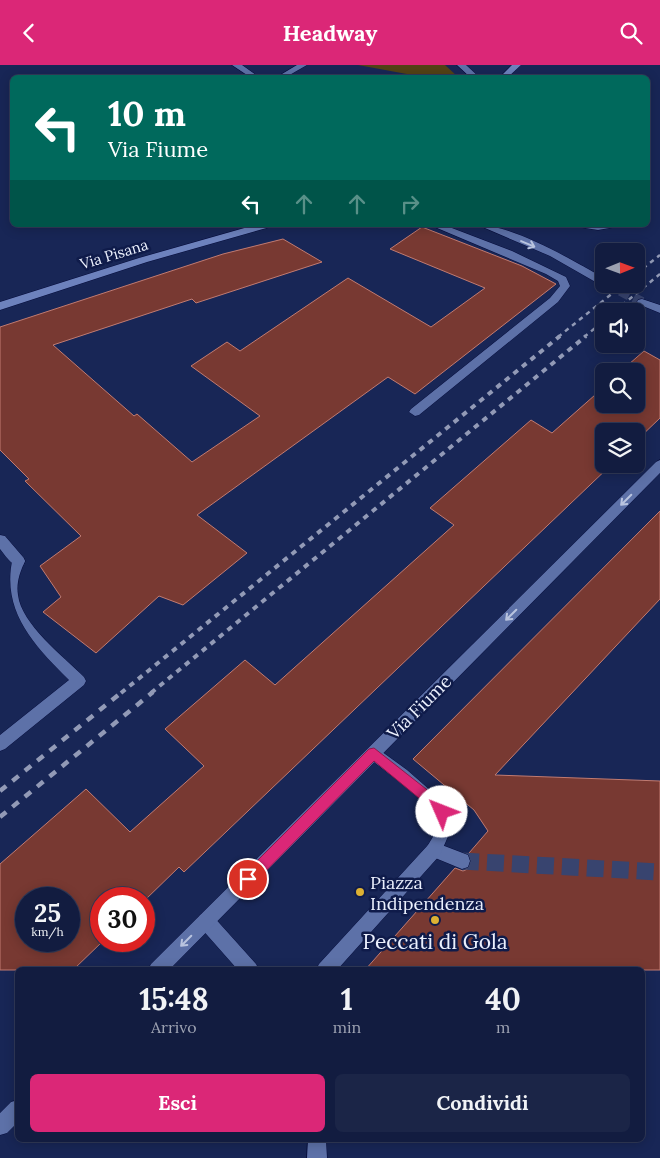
<!DOCTYPE html>
<html lang="it">
<style>
body{margin:0;font-family:Lora,serif;background:#1b2547;color:#f1f3f6;height:100vh;display:flex;flex-direction:column;font-size:19px;white-space:nowrap}
*{box-sizing:border-box;margin:0}
p{font-size:16px;color:#9ca1b1}
.icon{flex:none;width:28px;height:28px;fill:none;stroke:currentColor;stroke-width:2;stroke-linecap:round;stroke-linejoin:round}
.map{position:relative;flex:1;overflow:hidden}
.sheet{position:absolute;left:15px;top:902px;width:630px;height:175px;display:flex;flex-direction:column;background:#121c40;border-radius:8px;box-shadow:0 2px 12px #0003,0 0 0 1px #313a59}
.sheet>*{flex:none}
.hud{position:absolute;left:10px;top:10px;width:640px;height:152px;border-radius:8px;box-shadow:0 2px 12px #0003,0 0 0 1px #313a59;background:#00695c;color:#fff;overflow:hidden}
.needle{width:32px;rotate:89deg}
.buttons{position:absolute;left:595px;top:178px;display:grid;gap:10px}
.buttons a{display:grid;place-items:center;width:50px;height:50px;border-radius:8px;background:#121c40;box-shadow:0 2px 12px #0003,0 0 0 1px #313a59;font-size:25px}
.speed{position:absolute;left:15px;top:822px;display:flex;gap:10px;font-size:25px;font-weight:700;text-align:center}
.speed>*{display:grid;place-content:center;width:65px;height:65px;border-radius:50%;background:#121c40;box-shadow:0 2px 12px #0003,0 0 0 1px #313a59;line-height:1}
.speed small{font-size:12px;font-weight:400}
.speed .limit{border:8px solid #d22;background:#fff;color:#111}
.pin{position:absolute;display:grid;place-items:center;width:42px;height:42px;color:#fff;margin:-21px;border:2px solid #fff;border-radius:50%;box-shadow:0 1px 5px #0007}
.me{position:absolute;width:55px;margin:-28px;rotate:314deg;stroke-linejoin:round;filter:drop-shadow(0 0 4px #0008)}
.turn{display:flex;align-items:center;gap:18px;height:105px;padding:0 15px;font-size:22px}
.turn .icon{width:65px;height:65px;stroke-width:2.5}
.turn b{display:block;font-size:35px;line-height:42px}
.lanes{display:flex;align-items:center;height:48px;padding:0 15px;background:#0003;justify-content:center;gap:25px;direction:ltr}
.lanes .off{opacity:.35}
.eta{display:flex;justify-content:space-evenly;align-items:center;height:85px;text-align:center}
.eta b{font-size:30px;font-weight:700;line-height:35px}
.button{display:flex;gap:10px;margin-top:auto;padding:10px 15px}
.button a{flex:1;height:58px;border-radius:8px;background:#db2777;color:#fff;font-size:20px;font-weight:700;line-height:58px;text-align:center}
.button a+a{background:#1b2547;color:#f1f3f6}
header{display:flex;justify-content:space-between;align-items:center;height:65px;padding:0 15px;background:#db2777;color:#fff;font-size:22px;font-weight:700}
.map>svg:first-child{display:block}
.green{fill:#534216}
.building{fill:#783932;stroke:#c17b71;fill-rule:evenodd}
.lines{fill:none;stroke-linecap:round;stroke-linejoin:round}
.pedestrian-tunnel{stroke:#38446f;stroke-width:17;stroke-dasharray:17 8;stroke-linecap:butt}
.tertiary-tunnel{stroke:#38446f;stroke-width:10;stroke-dasharray:10 5;stroke-linecap:butt}
.service-casing{stroke:#050b3a;stroke-width:1}
.pedestrian-casing{stroke:#050b3a;stroke-width:1}
.minor-casing{stroke:#050b3a;stroke-width:1}
.tertiary-casing{stroke:#050b3a;stroke-width:1}
.secondary-casing{stroke:#050b3a;stroke-width:1}
.service{fill:#5d71a8;fill-rule:evenodd}
.pedestrian{fill:#5d71a8;fill-rule:evenodd}
.minor{fill:#5d71a8;fill-rule:evenodd}
.tertiary{fill:#5d71a8;fill-rule:evenodd}
.secondary{fill:#6d82bd;fill-rule:evenodd}
.rail-far2{stroke:#929ab6;stroke-width:2.5;stroke-dasharray:4.5 4.5;stroke-linecap:butt}
.rail-far1{stroke:#929ab6;stroke-width:4;stroke-dasharray:5.5 5.5;stroke-linecap:butt}
.rail{stroke:#929ab6;stroke-width:4.5;stroke-dasharray:8 8;stroke-linecap:butt}
.oneway{stroke:#b9c4df}
.route{fill:#db2777;stroke:#8e194d}
.poi-dot{fill:#ddb133;stroke:#0f1b4a;stroke-width:2}
.labels{text-anchor:middle;dominant-baseline:central;stroke-width:5;stroke-linejoin:round;paint-order:stroke}
.far-street-label{font-size:15px;fill:#ebf0fd;stroke:#0f1b4a}
.street-label{font-size:18px;fill:#ebf0fd;stroke:#0f1b4a}
.poi-label{font-size:18px;fill:#ebf0fd;stroke:#0f1b4a;text-anchor:start}
.near-poi-label{font-size:21px;fill:#ebf0fd;stroke:#0f1b4a}
</style>
<header><svg class="icon" aria-label="back" viewBox="0 0 24 24"><path d="M15 5l-7 7 7 7"/></svg>Headway<svg class="icon" aria-label="search" viewBox="0 0 24 24"><circle cx="10" cy="10" r="6"/><path d="M15 15l6 6"/></svg></header>
<div class="map">
<svg width="660" height="1093" viewBox="0 0 660 1093">
<rect width="100%" height="100%" fill="#182656"/>
<!-- green -->
<path class="green" d="M358,0H445L458,12H423Z"/>
<!-- building -->
<path class="building" d="M422,162L522,201L556,219L415,329L388,312L197,450L247,488L183,540L159,531L96,588L43,547L61,532L40,501L81,471L25,416L29,414L0,385V262L223,189L283,174L322,197L196,238L192,234L53,280L134,351L137,349L192,397L260,351L191,301L227,277L240,286L348,213L431,262L485,223L390,184Z
M644,286L660,295V353L636,376V366H604V399H612L184,807L179,802L144,836V834H101L103,876L73,905H0V799L86,724L130,767L204,701L165,664L245,595L275,620L454,460L430,443L531,355L552,368L604,322V339H636V306H621ZM26,834H69V876H26Z
M660,446V534L495,710L660,716V905H365L455,803L463,806L470,803L472,795L469,788L488,766L474,745L413,694Z"/>
<g class="lines">
<!-- pedestrian-tunnel -->
<path class="pedestrian-tunnel" d="M462,796L660,807"/>
<!-- tertiary-tunnel -->
<path class="tertiary-tunnel" d="M607,219L642,237"/>
<defs>
<path id="service" d="M232,0H242L259,12H250Z
M297,0H307L286,12H277Z
M430,160H444L512,186L566,212L570,221L558,237L419,350L415,351L409,347L411,344L550,233L560,221L558,216L546,209Z
M578,160H616L615,162L598,165L579,162Z
M18,491L23,492L25,496C20,507 16,518 18,530C21,559 64,592 84,612L86,616L84,620L5,684L0,686V670L69,615C35,581 0,546 13,492Z"/>
<path id="pedestrian" d="M434,777L468,790L470,796L468,802L462,804L428,790L426,785L428,780Z"/>
<path id="minor" d="M457,0H466L479,12H470Z
M0,470L5,471L23,492L25,496L23,500C12,503 6,491 0,484Z
M374,681L407,705L439,733L450,748L452,762L440,790L337,905H316L319,899L428,780C433,772 439,763 436,754C431,737 383,705 369,693L366,688L369,683Z
M206,848L212,850L256,899L259,905H238L200,862L198,856L200,850Z
M308,1075H326L327,1093H307Z"/>
<path id="tertiary" d="M478,160C513,160 572,195 604,213V219H607H599L550,191Z
M642,234L660,240V248L638,239L637,237L638,235Z
M660,395V408L169,905H148L151,899L656,397Z
M18,1035V1057L7,1068L0,1070V1048L11,1037Z"/>
<path id="secondary" d="M512,0H521L508,12H500Z
M255,160H271L270,162L147,197L0,245V237L139,193Z"/>
</defs>
<!-- service casing -->
<use href="#service" class="service-casing"/>
<!-- pedestrian casing -->
<use href="#pedestrian" class="pedestrian-casing"/>
<!-- minor casing -->
<use href="#minor" class="minor-casing"/>
<!-- tertiary casing -->
<use href="#tertiary" class="tertiary-casing"/>
<!-- secondary casing -->
<use href="#secondary" class="secondary-casing"/>
<!-- service -->
<use href="#service" class="service"/>
<!-- pedestrian -->
<use href="#pedestrian" class="pedestrian"/>
<!-- minor -->
<use href="#minor" class="minor"/>
<!-- tertiary -->
<use href="#tertiary" class="tertiary"/>
<!-- secondary -->
<use href="#secondary" class="secondary"/>
<!-- rail-far2 -->
<path class="rail-far2" d="M636,209L660,190
M615,246L660,209
M558,272L624,219
M584,272L604,256"/>
<!-- rail-far1 -->
<path class="rail-far1" d="M121,628L560,271
M151,628L586,271"/>
<!-- rail -->
<path class="rail" d="M0,726L122,627
M0,752L153,627"/>
</g>
<!-- one-way arrows -->
<defs><path id="oneway-shaft" d="M-6 0H5M1.5-3L5.5 0L1.5 3" fill="none" stroke-width="1.6" stroke-linecap="round" stroke-linejoin="round" transform="scale(1.25)"/></defs>
<g class="oneway">
<use href="#oneway-shaft" transform="translate(528 179) rotate(23)"/>
<use href="#oneway-shaft" transform="translate(626 435) rotate(135)"/>
<use href="#oneway-shaft" transform="translate(511 550) rotate(135)"/>
<use href="#oneway-shaft" transform="translate(186 876) rotate(135)"/>
</g>
<!-- route -->
<path class="route" d="M374,683L440,735L448,747L446,751L442,753L437,751L431,743L374,696L253,819L248,821L244,819L242,814L244,809L369,684Z"/>
<!-- markers -->
<g class="poi-dot">
<circle cx="360" cy="827" r="5"/>
<circle cx="435" cy="855" r="5"/>
</g>
<g class="labels">
<!-- far-street labels -->
<g class="far-street-label">
<text transform="translate(114 189) rotate(-17)">Via Pisana</text>
</g>
<!-- street labels -->
<g class="street-label">
<text transform="translate(419 642) rotate(-45)">Via Fiume</text>
</g>
<!-- poi labels -->
<g class="poi-label">
<text x="370" y="817">Piazza<tspan x="370" dy="21">Indipendenza</tspan></text>
</g>
<!-- near-poi labels -->
<g class="near-poi-label">
<text x="435" y="876">Peccati di Gola</text>
</g>
</g>
</svg>
<div class="buttons">
<a><svg class="needle" viewBox="-14 -14 28 28"><path d="M0-13l5 13h-10z" fill="#e53935"/><path d="M0 13l5-13h-10z" fill="#9ca1b1"/></svg></a>
<a><svg class="icon" aria-label="sound" viewBox="0 0 24 24"><path d="M4 9h4l5-4v14l-5-4H4zM17 9q2 3 0 6"/></svg></a>
<a><svg class="icon" aria-label="search" viewBox="0 0 24 24"><circle cx="10" cy="10" r="6"/><path d="M15 15l6 6"/></svg></a>
<a><svg class="icon" aria-label="layers" viewBox="0 0 24 24"><path d="M12 4l9 5-9 5-9-5zM3 14l9 5 9-5"/></svg></a>
</div>
<div class="speed"><div>25<small>km/h</small></div><div class="limit">30</div></div>
<div class="pin" style="left:248px;top:814px;background:#d93025"><svg class="icon" aria-label="arrive" viewBox="0 0 24 24"><path d="M6 21V4h12l-3 4 3 4H6"/></svg></div>
<svg class="me" style="left:442px;top:747px" viewBox="-20 -20 40 40"><circle r="19" fill="#fff"/><path d="M0-13L10 11 0 6-10 11z" fill="#db2777"/></svg>
<div class="hud">
<div class="turn"><svg class="icon" aria-label="left" viewBox="0 0 24 24"><path d="M17 20v-9H6M10 6l-5 5 5 5"/></svg><div><b>10 m</b>Via Fiume</div></div>
<div class="lanes"><svg class="icon" aria-label="left" viewBox="0 0 24 24"><path d="M17 20v-9H6M10 6l-5 5 5 5"/></svg><svg class="icon off" aria-label="ahead" viewBox="0 0 24 24"><path d="M12 20V5M6 11l6-6 6 6"/></svg><svg class="icon off" aria-label="ahead" viewBox="0 0 24 24"><path d="M12 20V5M6 11l6-6 6 6"/></svg><svg class="icon off" aria-label="right" viewBox="0 0 24 24"><path d="M7 20v-9h11M14 6l5 5-5 5"/></svg></div>
</div>
<section class="sheet">
<div class="eta">
<div><b>15:48</b><p>Arrivo</p></div>
<div><b>1</b><p>min</p></div>
<div><b>40</b><p>m</p></div>
</div>
<div class="button"><a>Esci</a><a>Condividi</a></div>
</section>
</div>
